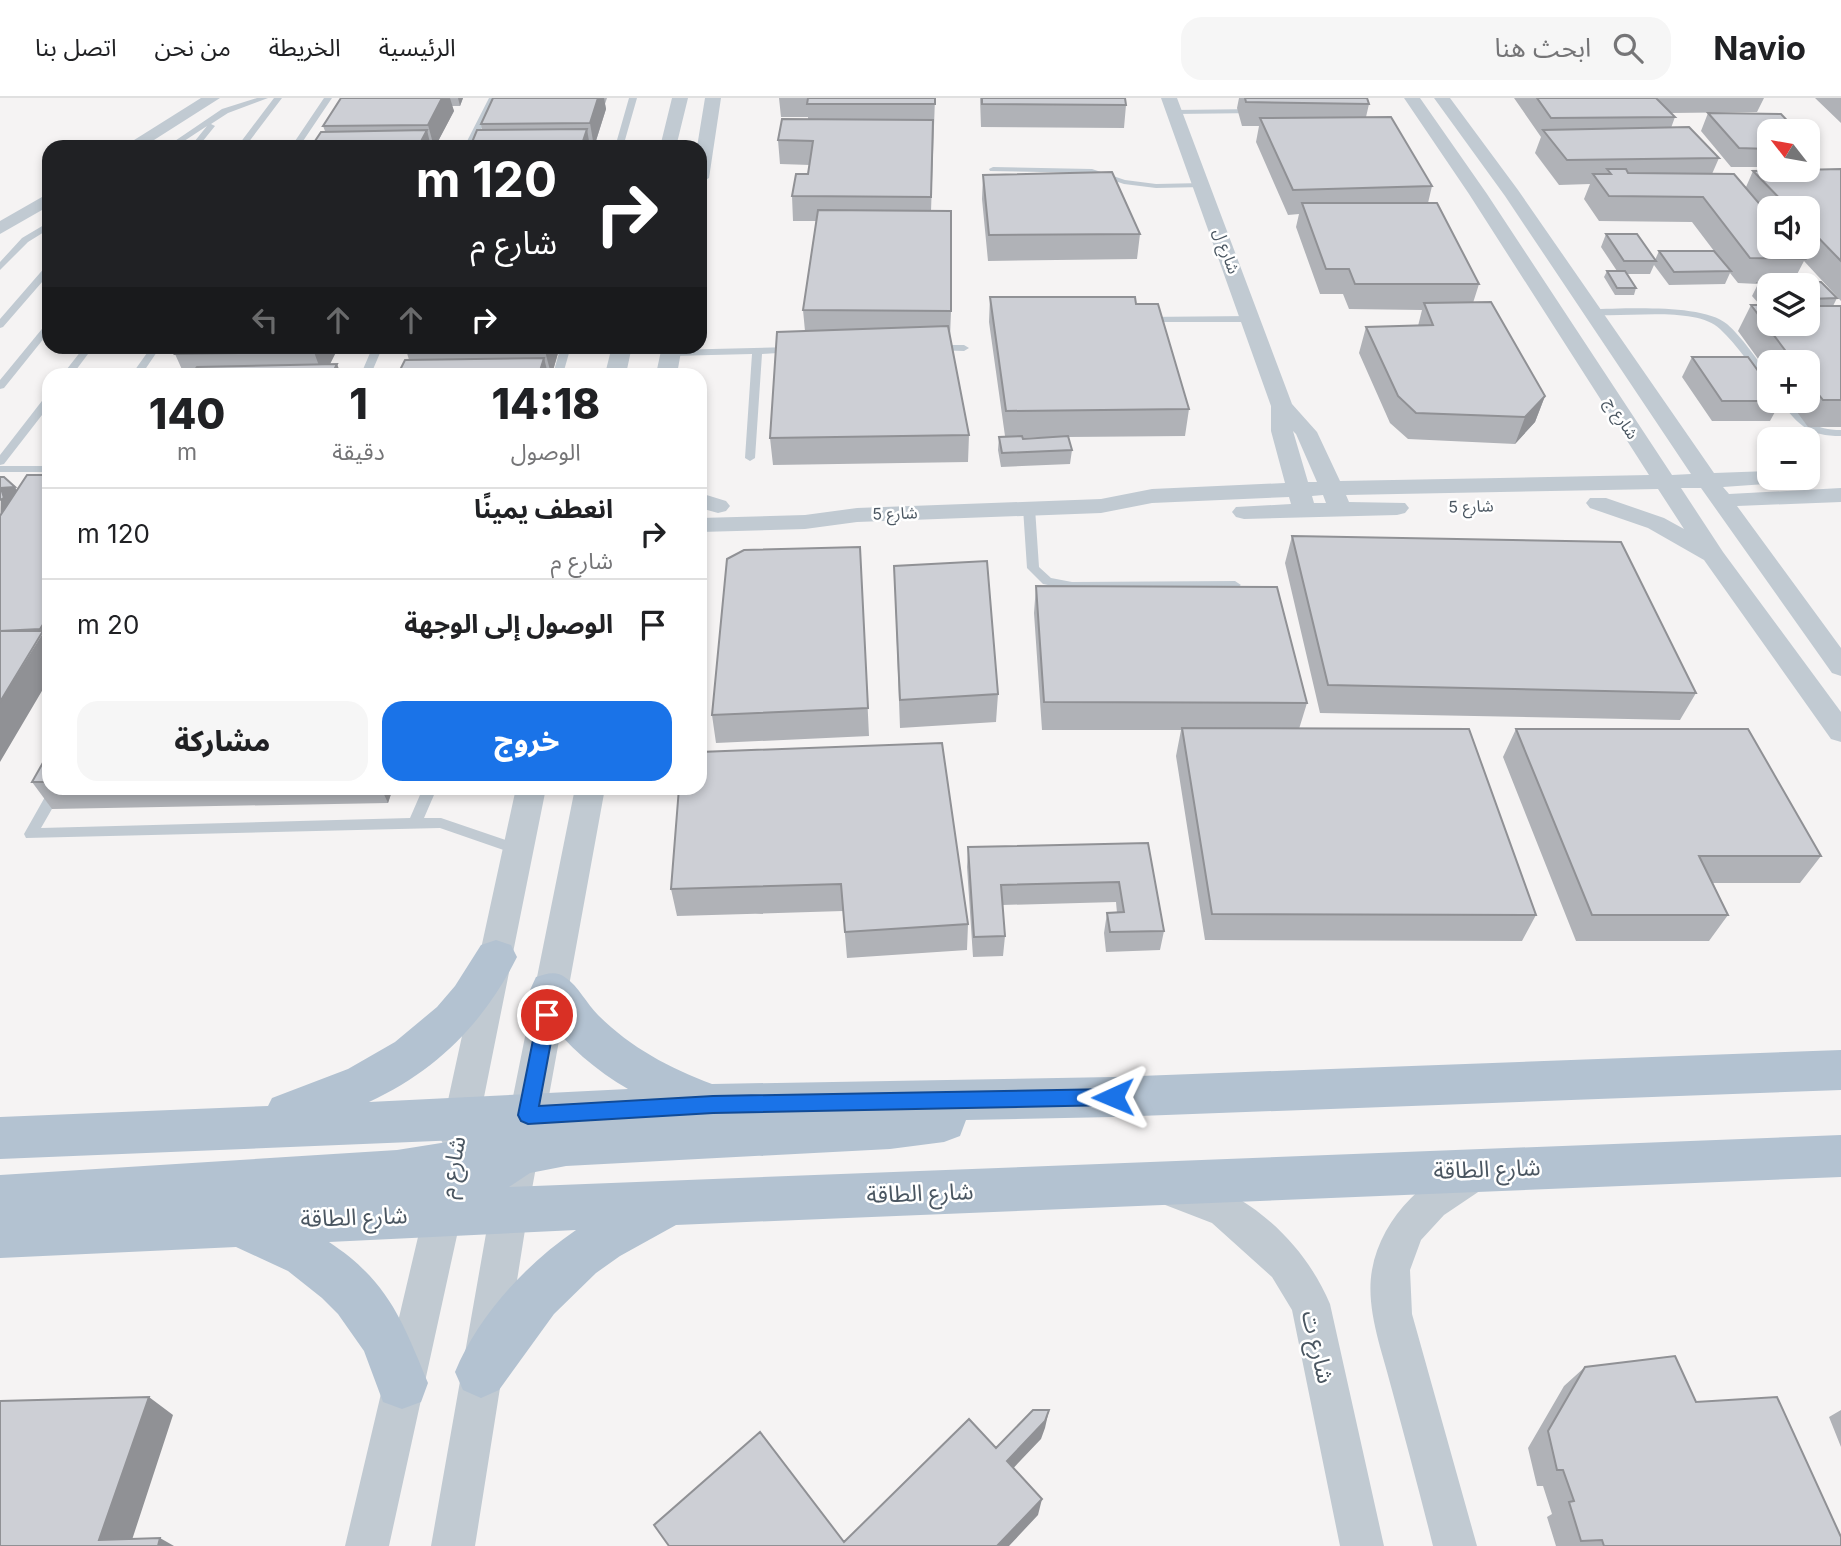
<!DOCTYPE html>
<html lang="ar">
<meta charset="utf-8">
<style>
body{margin:0;font-family:Inter,"Noto Sans Arabic",sans-serif;background:#f6f6f6;color:#202124;direction:rtl;height:100vh;display:flex;flex-direction:column;font-size:26px;white-space:nowrap}
*{box-sizing:border-box;margin:0}
p{font-size:23px;color:#757577}
.icon{flex:none;width:38px;height:38px;fill:none;stroke:currentColor;stroke-width:2;stroke-linecap:round;stroke-linejoin:round}
.map{position:relative;flex:1;overflow:hidden;direction:ltr}
.details{position:absolute;left:42px;top:270px;width:665px;height:427px;display:flex;flex-direction:column;background:#fff;border-radius:21px;box-shadow:0 4px 10px #0003;direction:rtl}
.details>*{flex:none}
.banner{position:absolute;left:42px;top:42px;width:665px;height:214px;border-radius:21px;box-shadow:0 4px 10px #0003;direction:rtl;background:#202124;color:#fff;overflow:hidden}
.needle{width:46px;rotate:301deg}
.tools{position:absolute;left:1757px;top:21px;display:grid;gap:14px}
.tools a{display:grid;place-items:center;width:63px;height:63px;border-radius:14px;background:#fff;box-shadow:0 4px 10px #0003;font-size:35px}
.pin{position:absolute;display:grid;place-items:center;width:60px;height:60px;color:#fff;margin:-30px;border:4px solid #fff;border-radius:50%;box-shadow:0 2px 7px #0007}
.me{position:absolute;width:77px;margin:-38px;rotate:269deg;stroke-linejoin:round;filter:drop-shadow(0 0 5px #0008)}
.turn{display:flex;align-items:center;gap:24px;height:147px;padding:0 35px;font-size:32px}
.turn .icon{width:91px;height:91px;stroke-width:2.5}
.turn b{display:block;font-size:49px;line-height:60px}
.lanes{display:flex;align-items:center;height:66px;padding:0 35px;background:#0003;justify-content:center;gap:35px;direction:ltr}
.lanes .off{opacity:.35}
.eta{display:flex;justify-content:space-evenly;align-items:center;height:119px;text-align:center}
.eta b{font-size:42px;font-weight:800;line-height:49px}
.primary-button{display:flex;gap:14px;margin-top:auto;padding:14px 35px}
.primary-button a{flex:1;height:80px;border-radius:21px;background:#1a73e8;color:#fff;font-size:28px;font-weight:800;line-height:80px;text-align:center}
.primary-button a+a{background:#f6f6f6;color:#202124}
ul{padding:0;list-style:none}
li{display:flex;align-items:center;gap:21px;height:91px;padding:0 35px;border-top:2px solid #e0e0e0}
li div{flex:1}
li b{display:block;font-size:26px}
li em{font-style:normal}
header{display:flex;align-items:center;gap:42px;box-sizing:border-box;height:98px;padding:0 35px;background:#fff;border-bottom:2px solid #e0e0e0}
header strong{font-size:33px}
nav{display:flex;gap:38px;margin-inline-start:auto;font-size:24px}
.search{width:490px;height:63px;background:#f6f6f6;display:flex;align-items:center;gap:18px;box-sizing:border-box;padding:0 24px;border-radius:21px;color:#757577;font-size:26px}
.map>svg:first-child{display:block}
.lines{fill:none;stroke-linecap:round;stroke-linejoin:round}
.lane{fill:#c1cad2;fill-rule:evenodd}
.street{fill:#c1cad2;fill-rule:evenodd}
.primary{fill:#b3c2d1;fill-rule:evenodd}
.wall{fill:#b0b2b7;fill-rule:evenodd}
.shaded-wall{fill:#909195}
.building{fill:#cdcfd5;stroke:#909195;stroke-width:2}
.route{fill:#1a73e8;stroke:#114b97;stroke-width:2}
.labels{text-anchor:middle;dominant-baseline:central;stroke-width:5;stroke-linejoin:round;paint-order:stroke}
.far-street-label{font-size:16px;fill:#4a5661;stroke:#fff}
.near-street-label{font-size:23px;fill:#4a5661;stroke:#fff}
</style>
<header>
<strong>Navio</strong>
<div class="search"><svg class="icon" aria-label="search" viewBox="0 0 24 24"><circle cx="10" cy="10" r="6"/><path d="M15 15l6 6"/></svg>ابحث هنا</div>
<nav><a>الرئيسية</a><a>الخريطة</a><a>من نحن</a><a>اتصل بنا</a></nav>
</header>
<div class="map">
<svg width="1841" height="1448" viewBox="0 0 1841 1448">
<rect width="100%" height="100%" fill="#f5f3f3"/>
<g class="lines">
<!-- lane -->
<path class="lane" d="M257,0H268L228,15L211,26L215,28L198,49H190L207,28L175,49H166L222,11Z
M274,0H282L245,49H237Z
M324,0H332L299,49H291Z
M489,0H497L472,49H464Z
M629,0H637L623,49H615Z
M1278,0H1286L1278,12L1259,15L1174,16L1170,14L1174,12L1259,11L1272,8Z
M993,69L1092,71L1125,82L1156,86L1203,85L1207,87L1203,89L1156,90L1124,86L1091,75L990,73L989,71Z
M49,124V131L28,144L0,172V164L22,140Z
M49,167V176L3,229L0,230V221L46,168Z
M1591,211C1623,211 1702,205 1727,226C1743,240 1756,261 1769,277V286L1765,285C1751,268 1737,247 1720,231C1695,207 1621,221 1588,216V212Z
M1144,219L1251,218L1256,221L1251,224H1141V220Z
M49,225V234L4,290L0,291V282L46,226Z
M935,247H964L969,250L964,253L932,252L930,250Z
M85,248H94L73,276H63Z
M152,248H161L142,276H132Z
M373,248H383L371,276H361Z
M561,248H571L563,276H553Z
M792,249L795,250V254L762,256L755,360L750,363L745,360L752,256L671,258L666,255L671,252Z
M49,298V308L4,366L0,367V357L45,299Z
M1780,303H1790C1807,323 1814,332 1841,332V338C1809,338 1799,328 1780,303Z
M0,368H49V374H0Z
M1029,407L1035,410L1039,469L1051,480L1072,484L1235,483L1241,487L1235,491L1072,492L1043,486L1027,470L1023,410Z
M50,690H64L41,730L410,720L423,690H437L424,720H441L523,748L525,752L523,756L518,757L440,730L26,740L24,736Z"/>
<!-- street -->
<path class="street" d="M201,0H220L143,49H123Z
M672,0H688L676,49H660Z
M705,0H721L709,80L700,85V49H697Z
M1161,0H1177L1292,306L1317,334L1340,383L1649,377L1469,96L1404,0H1420L1487,96L1672,377L1691,376L1505,98L1434,0H1450L1518,92L1714,375L1769,373V380H1785L1781,385L1723,389L1729,396L1841,390V404L1737,408L1841,550V578L1832,575L1701,390H1681L1723,454L1841,614V644L1831,641L1704,462L1648,430L1590,410L1586,405L1590,400H1606L1664,420L1684,431L1658,391L1346,397L1349,404L1405,405L1409,410L1405,415L1397,417L1244,421L1236,419L1232,414L1236,409L1291,406L1289,399L1152,405L1101,415L857,424L805,431L700,434V420L805,417L857,410L1101,401L1152,391L1285,385L1271,333V308ZM1293,333L1296,336L1317,384H1308ZM1323,397L1326,405H1314L1312,398Z
M49,95V108L0,136V123Z
M612,248H632L626,276H605Z
M662,248H682L677,276H656Z
M700,395L726,403L730,408L726,413L718,415L700,410Z
M516,690H546L476,1039L471,1051L458,1055L445,1051L440,1039Z
M575,690H605L528,1113L475,1448H431L490,1113Z
M1480,1055L1493,1060L1498,1072L1493,1084L1444,1117L1421,1142L1410,1172L1412,1216L1477,1448H1433C1420,1396 1406,1344 1392,1292C1383,1255 1365,1211 1372,1172C1382,1117 1429,1075 1480,1055Z
M1168,1074C1191,1082 1218,1089 1239,1101C1279,1125 1312,1163 1330,1206L1384,1448H1340L1292,1212L1272,1179L1212,1125L1155,1103L1150,1091L1155,1079Z
M446,1084L459,1089L465,1101L389,1448H345L427,1101L433,1089Z"/>
<!-- primary -->
<path class="primary" d="M496,842L511,847L517,859C484,925 436,973 369,1004L628,991C588,968 550,933 530,892L536,879C546,876 556,872 566,880C578,888 587,906 598,917C630,949 669,970 712,986L1113,979L1841,952V992L1113,1019L966,1022L960,1038L944,1044L890,1051L566,1068L530,1075L509,1089L1841,1037V1079L676,1127L620,1158L596,1175L554,1216L499,1292L481,1300L463,1292L455,1274C478,1218 526,1166 576,1132L329,1144C388,1183 402,1222 428,1285L421,1304L402,1311L383,1304L364,1253L338,1216L322,1200L288,1173L236,1149L0,1160V1077L397,1052L460,1042L0,1061V1019L268,1008L272,1000L348,971L395,944L437,909L455,888L481,847Z"/>
</g>
<!-- wall -->
<path class="wall" d="M341,0H463L460,8H452L454,13L435,49H311L325,33L323,28Z
M493,0H607L605,6L606,11L594,49H470L482,32L481,26Z
M779,0H935L931,113L951,213L950,239L969,337L968,364L773,367L770,340L805,233L803,212L816,123H793L792,98L808,76L810,67L780,66L778,42L808,21V19H781Z
M980,0H1125L1126,7L1124,30L981,29Z
M1239,0H1367L1369,6L1366,19L1432,88L1428,105L1479,186L1473,205L1545,298L1535,324L1515,346L1408,341L1390,325L1359,255L1366,229L1418,228L1422,212L1349,211L1343,196H1320L1296,129L1299,116L1288,117L1256,44L1259,28H1242L1237,10Z
M1514,0H1764L1757,14L1671,15L1675,19L1671,30L1689,29L1719,60L1712,76H1734L1746,89L1753,73L1841,71V203L1804,163L1793,184H1821L1837,200L1833,208H1841V329H1808L1789,303H1808V264H1769V276L1738,233L1751,207H1760L1752,198L1758,186L1738,185L1730,175L1725,186L1669,187L1654,167L1650,176H1627L1636,190L1634,197H1615L1604,179L1607,173H1617L1601,149L1606,136H1637L1655,162L1659,153H1714L1692,124L1599,123L1584,101L1590,86L1559,87L1535,55L1541,39ZM1769,110H1808V149H1769ZM1769,187H1808V226H1769Z
M1815,0H1841V25Z
M1708,15L1769,33V69H1731L1701,33Z
M1808,44L1815,51L1808,65Z
M983,77L1140,136L1137,161L988,163L982,101Z
M990,199L1136,206L1189,311L1185,338L1068,339L1072,352L1070,366L1001,369L998,352L999,339L1005,338L989,224ZM1052,339L1023,341V340Z
M339,248L330,266L341,276H184L175,256Z
M560,248L552,276H398L409,262L407,255Z
M1692,259L1781,303L1770,323H1712L1682,279Z
M1292,438L1696,595L1680,622L1320,615L1285,465Z
M860,449L869,638L716,645L712,617Z
M894,468L998,596L996,624L900,630Z
M1036,488L1307,605L1299,631L1536,817L1522,843L1205,842L1176,658L1181,632H1042L1034,515Z
M1516,631L1821,758L1800,785H1713L1728,817L1709,843H1576L1503,659Z
M49,654V690H393L388,705L52,711L32,684Z
M679,690L968,826L967,852L847,860L843,813L677,818L671,791Z
M1148,745L1164,833L1160,852L1106,854L1104,835L1107,815H1117L1116,804L1002,807L1005,838L1003,858L973,859L967,769L968,749Z
M1585,1269L1696,1304L1841,1448H1556L1547,1419L1552,1416L1543,1388H1537L1528,1350L1564,1288Z
M1841,1312V1349L1829,1319Z"/>
<!-- shaded-wall -->
<path class="shaded-wall" d="M442,0H450L454,13L435,49H434L428,27Z
M458,0H463L460,8Z
M598,0H604L606,11L594,49L590,25Z
M587,31L590,49H581Z
M427,32L431,49H418Z
M316,248H339L325,276H322L314,254Z
M547,248H560L552,276H551L545,253Z
M544,260L548,276H539Z
M337,266L341,276H332Z
M1545,298L1535,324L1515,346L1525,319Z
M15,389L31,416L0,445L1,390Z
M49,517V581L0,664V604L43,535L40,531Z
M381,690H393L388,705Z
M149,1299L173,1317L130,1448L99,1442Z
M1049,1312L1045,1330L1041,1341L1004,1380L1007,1363Z
M1042,1401L1038,1417L1009,1448H997Z
M160,1440L174,1448H158Z"/>
<!-- building -->
<path class="building" d="M341,0H442L428,27L323,28Z
M493,0H598L590,25L481,26Z
M808,0H935V6H807Z
M982,0H1125L1126,7L982,6Z
M1245,0H1367L1369,6L1246,4Z
M1537,0H1656L1675,19L1551,20Z
M1708,15L1781,16L1797,33H1769V51L1739,50Z
M1391,19L1432,88L1293,92L1260,20Z
M782,21L933,22L931,99L792,98L796,76H808L813,43L778,42Z
M1689,29L1719,60L1567,62L1543,32Z
M587,31L581,49H470L477,32Z
M427,32L418,49H311L321,34Z
M1808,44L1815,51H1808Z
M1607,71H1626L1628,75L1734,76L1769,117V149H1795L1805,161L1750,160L1703,99L1609,98L1593,76H1611Z
M1841,71V163L1808,129V110H1789L1753,73Z
M1112,74L1140,136L989,137L983,77Z
M1302,105H1437L1479,186H1355L1349,171H1326Z
M818,112L951,113V213L803,212Z
M1606,136H1637L1656,163H1624Z
M1659,153H1714L1731,173L1674,174Z
M1607,173H1625L1636,190H1617Z
M1821,184L1837,200L1808,201V187H1769V197L1758,185Z
M990,199H1135L1136,206H1158L1189,311L1006,313Z
M1491,204L1545,298L1525,319L1416,315L1398,298L1366,229L1433,227L1424,205Z
M1751,207H1769V226H1808V208H1841V302H1823L1808,283V264H1794Z
M948,228L969,337L770,340L777,234Z
M180,248H316L314,254L175,256Z
M410,248H547L545,253L407,255Z
M1692,259H1748L1769,288V303H1722Z
M544,260L539,276H398L405,262Z
M337,266L332,276H192L197,269Z
M1022,338L1023,341L1068,338L1072,352L1002,355L999,339Z
M27,377H49V517L40,531L0,533V418Z
M0,379H4L15,389L1,390L4,400L0,402Z
M1292,438L1621,444L1696,595L1328,587Z
M860,449L868,610L712,617L727,461L744,452Z
M987,463L998,596L900,602L894,468Z
M1036,488L1277,489L1307,605L1044,604Z
M0,533H43L0,604Z
M1182,630L1469,631L1536,817L1212,816Z
M1516,631H1748L1821,758H1699L1728,817H1592Z
M942,645L968,826L845,834L841,786L671,791L679,690H700V654Z
M49,654V684H32Z
M1148,745L1164,833L1110,834L1107,815L1124,814L1119,784L1001,787L1005,838L974,839L968,749Z
M1675,1258L1696,1304L1777,1299L1841,1439V1448H1604L1602,1442L1581,1443L1569,1404L1574,1403L1563,1372H1557L1548,1333L1585,1269Z
M149,1299L99,1442L160,1440L158,1448H0V1303Z
M1033,1312H1049L1045,1323L1007,1363L1042,1401L997,1448H669L654,1427L760,1334L844,1444L969,1321L996,1350Z"/>
<!-- route -->
<path class="route" d="M547,909L553,911L556,917L539,1008L713,998L1113,991L1119,993L1122,999L1119,1005L1113,1007L713,1015L528,1026L521,1023L518,1017L538,917L540,911Z"/>
<g class="labels">
<!-- far-street labels -->
<g class="far-street-label">
<text transform="translate(1227 153) rotate(70)">شارع ل</text>
<text transform="translate(1622 320) rotate(57)">شارع ج</text>
<text transform="translate(1471 408) rotate(-2)">شارع 5</text>
<text transform="translate(895 415) rotate(-2)">شارع 5</text>
</g>
<!-- near-street labels -->
<g class="near-street-label">
<text transform="translate(452 1069) rotate(-79)">شارع م</text>
<text transform="translate(1487 1071) rotate(-2)">شارع الطاقة</text>
<text transform="translate(920 1095) rotate(-2)">شارع الطاقة</text>
<text transform="translate(354 1119) rotate(-2)">شارع الطاقة</text>
<text transform="translate(1318 1249) rotate(77)">شارع ت</text>
</g>
</g>
</svg>
<div class="tools">
<a><svg class="needle" viewBox="-14 -14 28 28"><path d="M0-13l5 13h-10z" fill="#e53935"/><path d="M0 13l5-13h-10z" fill="#757577"/></svg></a>
<a><svg class="icon" aria-label="sound" viewBox="0 0 24 24"><path d="M4 9h4l5-4v14l-5-4H4zM17 9q2 3 0 6"/></svg></a>
<a><svg class="icon" aria-label="layers" viewBox="0 0 24 24"><path d="M12 4l9 5-9 5-9-5zM3 14l9 5 9-5"/></svg></a>
<a>+</a>
<a>−</a>
</div>
<div class="pin" style="left:547px;top:917px;background:#d93025"><svg class="icon" aria-label="arrive" viewBox="0 0 24 24"><path d="M6 21V4h12l-3 4 3 4H6"/></svg></div>
<svg class="me" style="left:1113px;top:999px" viewBox="-20 -20 40 40"><path d="M0-17L14 15 0 8-14 15z" fill="#1a73e8" stroke="#fff" stroke-width="4"/></svg>
<div class="banner">
<div class="turn"><svg class="icon" aria-label="right" viewBox="0 0 24 24"><path d="M7 20v-9h11M14 6l5 5-5 5"/></svg><div><b>120 m</b>شارع م</div></div>
<div class="lanes"><svg class="icon off" aria-label="left" viewBox="0 0 24 24"><path d="M17 20v-9H6M10 6l-5 5 5 5"/></svg><svg class="icon off" aria-label="ahead" viewBox="0 0 24 24"><path d="M12 20V5M6 11l6-6 6 6"/></svg><svg class="icon off" aria-label="ahead" viewBox="0 0 24 24"><path d="M12 20V5M6 11l6-6 6 6"/></svg><svg class="icon" aria-label="right" viewBox="0 0 24 24"><path d="M7 20v-9h11M14 6l5 5-5 5"/></svg></div>
</div>
<section class="details">
<div class="eta">
<div><b>14:18</b><p>الوصول</p></div>
<div><b>1</b><p>دقيقة</p></div>
<div><b>140</b><p>m</p></div>
</div>
<ul>
<li><svg class="icon" aria-label="right" viewBox="0 0 24 24"><path d="M7 20v-9h11M14 6l5 5-5 5"/></svg><div><b>انعطف يمينًا</b><p>شارع م</p></div><em>120 m</em></li>
<li><svg class="icon" aria-label="arrive" viewBox="0 0 24 24"><path d="M6 21V4h12l-3 4 3 4H6"/></svg><div><b>الوصول إلى الوجهة</b></div><em>20 m</em></li>
</ul>
<div class="primary-button"><a>خروج</a><a>مشاركة</a></div>
</section>
</div>
